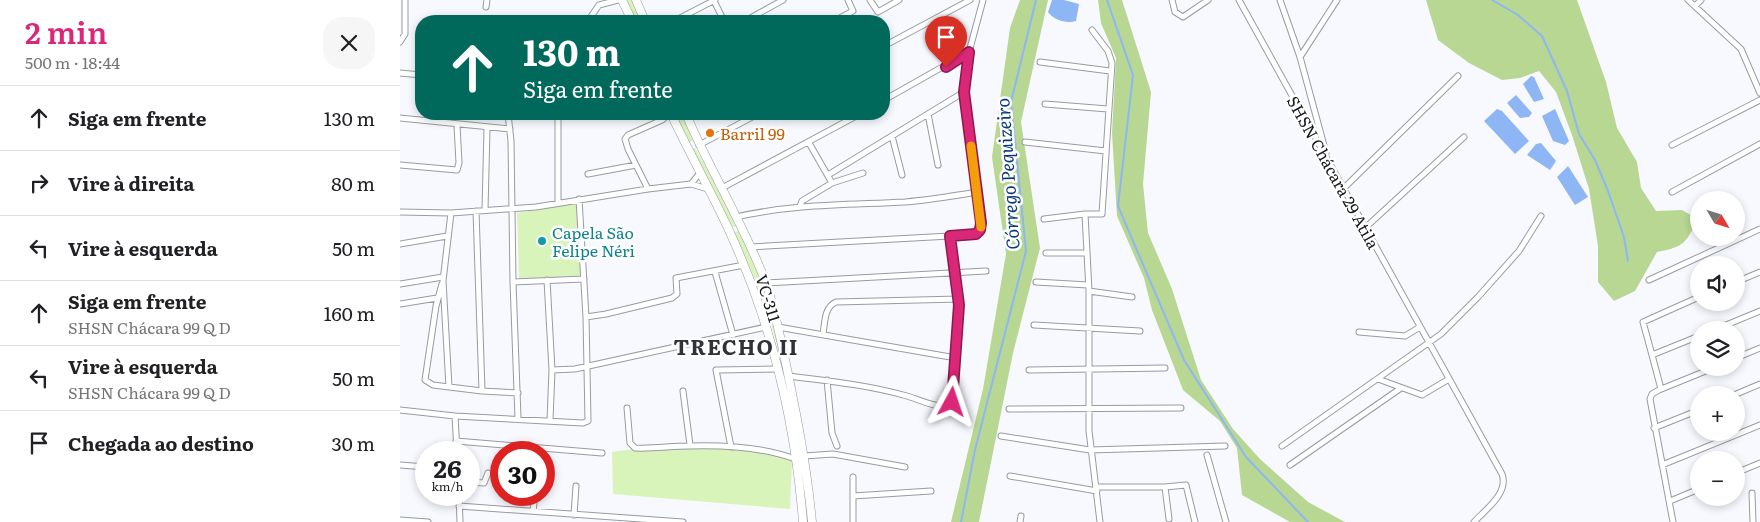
<!DOCTYPE html>
<html lang="pt">
<meta charset="utf-8">
<style>
body{margin:0;font-family:Literata,serif;background:#f6f6f6;color:#202124;height:100vh;display:flex;flex-direction:column;font-size:19px;white-space:nowrap}
*{box-sizing:border-box;margin:0}
p{font-size:16px;color:#757577}
.icon{flex:none;width:28px;height:28px;fill:none;stroke:currentColor;stroke-width:2;stroke-linecap:round;stroke-linejoin:round}
.map{position:relative;flex:1;overflow:hidden}
.side{display:flex;flex-direction:column;background:#fff;width:400px}
.side>*{flex:none}
.hud{position:absolute;left:15px;top:15px;width:475px;height:105px;border-radius:20px;box-shadow:0 2px 8px #0003;background:#00695c;color:#fff;overflow:hidden}
.needle{width:32px;rotate:128deg}
.buttons{position:absolute;left:1290px;top:191px;display:grid;gap:10px}
.buttons a{display:grid;place-items:center;width:55px;height:55px;border-radius:50%;background:#fff;box-shadow:0 2px 8px #0003;font-size:25px}
.speed{position:absolute;left:15px;top:441px;display:flex;gap:10px;font-size:25px;font-weight:700;text-align:center}
.speed>*{display:grid;place-content:center;width:65px;height:65px;border-radius:50%;background:#fff;box-shadow:0 2px 8px #0003;line-height:1}
.speed small{font-size:12px;font-weight:400}
.speed .limit{border:8px solid #d22;background:#fff;color:#111}
.pin{position:absolute;display:grid;place-items:center;width:42px;height:42px;color:#fff;margin:-51px -21px;border-radius:50% 50% 50% 0;rotate:-45deg;box-shadow:0 0 5px #0007}
.pin .icon{rotate:45deg}
.me{position:absolute;width:55px;margin:-28px;rotate:5deg;stroke-linejoin:round;filter:drop-shadow(0 0 4px #0008)}
.turn{display:flex;align-items:center;gap:18px;height:105px;padding:0 25px;font-size:22px}
.turn .icon{width:65px;height:65px;stroke-width:2.5}
.turn b{display:block;font-size:35px;line-height:42px}
.round{display:grid;place-items:center;flex:none;width:52px;height:52px;border-radius:20px;background:#f6f6f6}
.headline{display:flex;align-items:center;justify-content:space-between;height:85px;padding:0 25px}
h1{font-size:30px;font-weight:600;line-height:38px;color:#db2777}
ul{padding:0;list-style:none}
li{display:flex;align-items:center;gap:15px;height:65px;padding:0 25px;border-top:1px solid #e0e0e0}
li div{flex:1}
li b{display:block;font-size:19px}
li em{font-style:normal}
main{display:flex;flex:1;min-height:0}
.map>svg:first-child{display:block}
.green{fill:#d9f4bb}
.forest{fill:#b7d792}
.water{fill:#8fb6f4}
.lines{fill:none;stroke-linecap:round;stroke-linejoin:round}
.stream{stroke:#8fb6f4;stroke-width:2}
.street-casing{stroke:#979ba4;stroke-width:7}
.secondary-casing{stroke:#979ba4;stroke-width:9}
.street{stroke:#fff;stroke-width:5}
.secondary{stroke:#fff;stroke-width:8}
.route-casing{stroke:#8e194d;stroke-width:12}
.route{stroke:#db2777;stroke-width:9}
.slow{stroke:#f59e0b;stroke-width:9}
.food-dot{fill:#e8710a;stroke:#fff;stroke-width:2}
.culture-dot{fill:#0f9aa8;stroke:#fff;stroke-width:2}
.labels{text-anchor:middle;dominant-baseline:central;stroke-width:5;stroke-linejoin:round;paint-order:stroke}
.food-label{font-size:16px;fill:#c56008;stroke:#fff;text-anchor:start}
.street-label{font-size:16px;fill:#18191c;stroke:#fff}
.culture-label{font-size:16px;fill:#0d838f;stroke:#fff;text-anchor:start}
.water-label{font-size:18px;font-style:italic;fill:#0a387e;stroke:#fff}
.district-label{font-size:21px;font-weight:bold;letter-spacing:1px;fill:#2f323a;stroke:#fff}
</style>
<main>
<section class="side">
<div class="headline"><div><h1>2 min</h1><p>500 m · 18:44</p></div><a class="round"><svg class="icon" aria-label="close" viewBox="0 0 24 24"><path d="M6 6l12 12M18 6L6 18"/></svg></a></div>
<ul>
<li><svg class="icon" aria-label="ahead" viewBox="0 0 24 24"><path d="M12 20V5M6 11l6-6 6 6"/></svg><div><b>Siga em frente</b></div><em>130 m</em></li>
<li><svg class="icon" aria-label="right" viewBox="0 0 24 24"><path d="M7 20v-9h11M14 6l5 5-5 5"/></svg><div><b>Vire à direita</b></div><em>80 m</em></li>
<li><svg class="icon" aria-label="left" viewBox="0 0 24 24"><path d="M17 20v-9H6M10 6l-5 5 5 5"/></svg><div><b>Vire à esquerda</b></div><em>50 m</em></li>
<li><svg class="icon" aria-label="ahead" viewBox="0 0 24 24"><path d="M12 20V5M6 11l6-6 6 6"/></svg><div><b>Siga em frente</b><p>SHSN Chácara 99 Q D</p></div><em>160 m</em></li>
<li><svg class="icon" aria-label="left" viewBox="0 0 24 24"><path d="M17 20v-9H6M10 6l-5 5 5 5"/></svg><div><b>Vire à esquerda</b><p>SHSN Chácara 99 Q D</p></div><em>50 m</em></li>
<li><svg class="icon" aria-label="arrive" viewBox="0 0 24 24"><path d="M6 21V4h12l-3 4 3 4H6"/></svg><div><b>Chegada ao destino</b></div><em>30 m</em></li>
</ul>
</section>
<div class="map">
<svg width="1360" height="522" viewBox="0 0 1360 522">
<rect width="100%" height="100%" fill="#f7f9ff"/>
<!-- green -->
<path class="green" d="M226,0H232L241,21H235Z
M275,114H282L293,141L287,143Z
M292,148H295L323,197L336,227H333L315,196Z
M168,205H178L182,273L180,277L119,278L117,213Z
M339,231L356,266L386,373L407,488L409,522H407C402,429 377,315 333,232Z
M331,447L383,455L392,461L390,509L213,494L212,452L239,448Z"/>
<!-- forest -->
<path class="forest" d="M620,0H648L621,122L640,248L613,353L579,522H551L583,389L606,254L592,157L610,28Z
M698,0H722L751,92L743,184L748,233L772,289L801,380L833,429L860,459L908,502L945,522H890L842,495L837,448L820,421L783,390L752,310L744,278L717,216L712,133L716,58L701,23Z
M1026,0H1177L1206,82L1217,128L1237,162L1241,188L1256,211L1282,210L1298,219C1286,243 1284,247 1257,252L1235,291L1214,301L1198,282V246L1189,189L1172,135L1156,92L1139,71L1120,78L1102,80L1069,63L1038,40Z"/>
<!-- water -->
<path class="water" d="M652,0H664L679,4L676,21C666,24 654,20 648,12Z
M1131,76L1134,77L1144,99L1134,102L1123,84Z
M1116,95L1132,113L1129,117L1120,118L1107,103Z
M1097,109L1102,111L1129,141L1115,154L1084,121Z
M1155,109L1169,141L1165,145L1153,141L1142,116Z
M1141,143L1156,161L1150,170L1127,155L1136,144Z
M1168,166L1188,197L1175,205L1157,177Z"/>
<g class="lines">
<!-- stream -->
<path class="stream" d="M707,0L733,75L718,206L784,360L846,457L908,522
M1092,0L1118,15L1142,36L1167,91L1179,134L1195,160L1208,191L1224,237L1228,261
M561,522L575,450L626,251L611,102L636,0"/>
<defs>
<path id="street" d="M470,0L478,12L499,0
M772,0L775,12L783,17L808,0
M839,0L1102,474C1109,493 1086,509 1074,522
M880,0L900,57L926,153
M1288,0L1341,49L1360,93
M314,1L324,21
M1295,6L1301,0
M86,7L87,0
M188,21L199,5L218,0
M274,21L315,0
M345,21L383,0
M434,21L453,11L448,0
M0,42L5,34V0
M484,46L570,0
M900,57L937,0
M640,62L710,71
M0,73L21,75
M484,100L569,52
M645,104L708,109
M108,114L111,141L113,282L118,418
M158,114V203
M528,114L538,165
M0,118L110,129
M492,136L502,175
M625,142L706,151
M409,143L432,183
M299,145L358,114
M1272,145L1360,100
M0,165L57,170L59,163L57,125
M188,174L236,165
M428,175L564,92
M291,184L300,173
M322,188L460,114
M248,189L228,149L225,139L228,135L262,120L269,114
M943,189L1058,76
M1272,192L1360,144
M400,206L402,201L432,183L463,173
M85,210L87,128
M76,211L82,391L118,393
M0,212L51,213L136,207L248,189L291,184L308,189
M685,214L689,291V431L700,522
M336,217C393,204 448,205 505,202C529,200 553,196 577,192
M644,219L685,214H702L712,63L708,51L692,30
M965,228L1064,137
M550,236L559,299
M0,244L47,236
M350,247L550,236L576,234L580,230L581,223L564,92L569,52L583,0
M646,253H686
M315,272L333,335
M147,280L152,370L150,420
M1249,280L1360,229
M113,282L184,279
M636,282L688,285
M1336,282L1360,272
M366,283L586,271
M0,284L43,277
M42,284L36,306L25,380L33,385L82,391
M689,291L732,297
M0,304L37,298
M186,317L206,314L272,298L277,294L276,278L344,265
M634,325L740,331
M378,327L556,358
M1314,330L1360,311
M959,332L1005,336L1020,327
M1252,355L1243,322L1299,297
M1336,358L1360,348
M152,370L175,369L366,327
M629,370L765,368
M388,376C429,381 468,385 507,396C518,399 542,411 551,404L559,299L436,302C424,307 425,323 423,334
M978,379L1022,395L1049,379
M427,380L432,433L437,446
M49,387L43,281L51,213
M1261,389L1252,355L1299,336
M283,391L290,445
M1334,395L1360,384
M227,408L230,443L235,448C253,449 271,446 289,446C323,445 363,447 395,459
M609,409L781,408
M0,410L55,416L183,423L188,421L186,317L179,199
M55,416L57,452
M1254,428L1299,410
M601,436L690,450L825,446
M56,441L202,453
M882,446L1041,334L1078,297L1119,251L1141,216
M331,447L316,370L378,369
M807,455L826,522
M404,456L433,454L505,467
M0,465L26,467
M890,465L1001,388
M1262,465L1360,425
M1336,473L1360,463
M610,476L697,491
M69,482L84,483L88,473
M696,487H765L786,485L795,522
M765,487L769,519
M1352,493L1353,522
M59,495L60,522
M453,496L531,491
M1270,501L1299,489
M59,506L283,522
M133,511L135,495
M174,515L176,486
M0,520L28,522
M453,522V477
M620,522L621,516
M1273,522L1250,399L1252,394L1259,390L1313,368"/>
<path id="secondary" d="M222,0L232,21
M236,0L245,21
M271,114C289,152 309,188 327,226C370,318 395,420 403,522
M286,114C310,171 344,224 366,283C375,309 380,337 386,364C397,417 407,468 412,522"/>
</defs>
<!-- street casing -->
<use href="#street" class="street-casing"/>
<!-- secondary casing -->
<use href="#secondary" class="secondary-casing"/>
<!-- street -->
<use href="#street" class="street"/>
<!-- secondary -->
<use href="#secondary" class="secondary"/>
</g>
<g class="lines">
<defs>
<path id="route" d="M546,67L569,52L564,92L581,223L580,230L576,234L550,236L559,305L552,402"/>
</defs>
<!-- route casing -->
<use href="#route" class="route-casing"/>
<!-- route -->
<use href="#route" class="route"/>
<!-- slow -->
<path class="slow" d="M571,146L581,227"/>
</g>
<!-- markers -->
<circle class="food-dot" cx="310" cy="133" r="5"/>
<circle class="culture-dot" cx="142" cy="241" r="5"/>
<g class="labels">
<!-- food labels -->
<g class="food-label">
<text x="320" y="133">Barril 99</text>
</g>
<!-- street labels -->
<g class="street-label">
<text transform="translate(934 172) rotate(61)">SHSN Chácara 29 Atila</text>
<text transform="translate(369 298) rotate(73)">VC-311</text>
</g>
<!-- culture labels -->
<g class="culture-label">
<text x="152" y="232">Capela São<tspan x="152" dy="18">Felipe Néri</tspan></text>
</g>
<!-- water labels -->
<g class="water-label">
<text transform="translate(607 174) rotate(-94)">Córrego Pequizeiro</text>
</g>
<!-- district labels -->
<g class="district-label">
<text x="336" y="345">TRECHO II</text>
</g>
</g>
</svg>
<div class="buttons">
<a><svg class="needle" viewBox="-14 -14 28 28"><path d="M0-13l5 13h-10z" fill="#e53935"/><path d="M0 13l5-13h-10z" fill="#757577"/></svg></a>
<a><svg class="icon" aria-label="sound" viewBox="0 0 24 24"><path d="M4 9h4l5-4v14l-5-4H4zM17 9q2 3 0 6"/></svg></a>
<a><svg class="icon" aria-label="layers" viewBox="0 0 24 24"><path d="M12 4l9 5-9 5-9-5zM3 14l9 5 9-5"/></svg></a>
<a>+</a>
<a>−</a>
</div>
<div class="speed"><div>26<small>km/h</small></div><div class="limit">30</div></div>
<div class="pin" style="left:546px;top:67px;background:#d93025"><svg class="icon" aria-label="arrive" viewBox="0 0 24 24"><path d="M6 21V4h12l-3 4 3 4H6"/></svg></div>
<svg class="me" style="left:552px;top:402px" viewBox="-20 -20 40 40"><path d="M0-17L14 15 0 8-14 15z" fill="#db2777" stroke="#fff" stroke-width="4"/></svg>
<div class="hud">
<div class="turn"><svg class="icon" aria-label="ahead" viewBox="0 0 24 24"><path d="M12 20V5M6 11l6-6 6 6"/></svg><div><b>130 m</b>Siga em frente</div></div>
</div>
</div>
</main>
